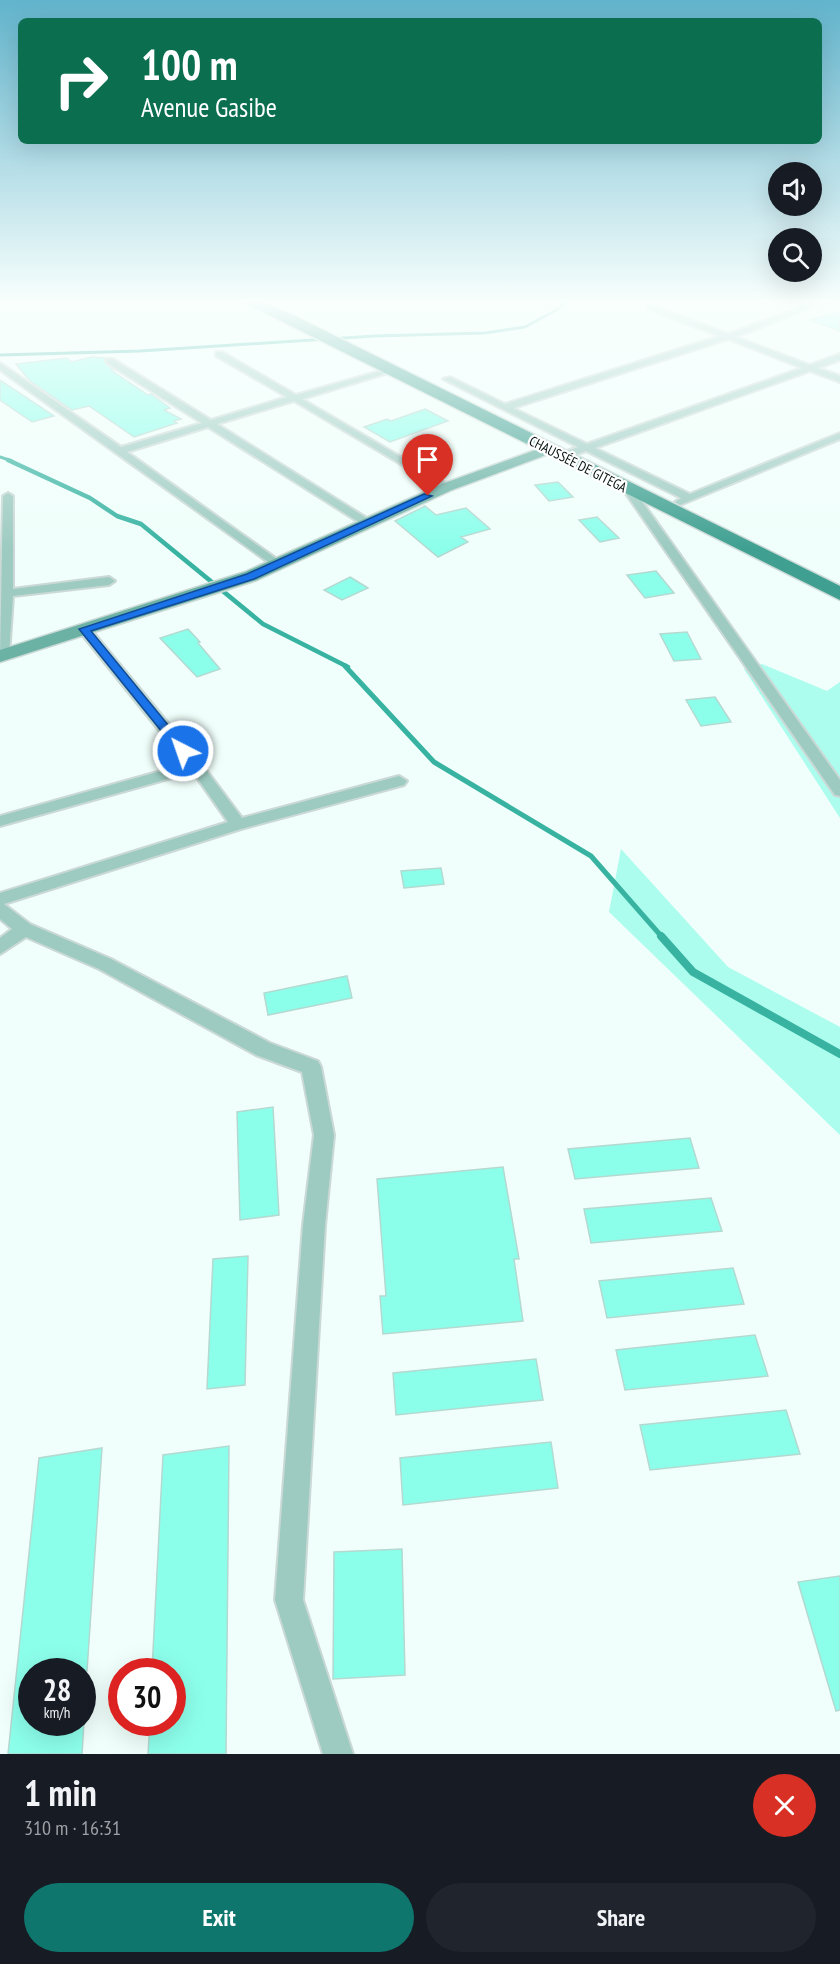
<!DOCTYPE html>
<meta charset="utf-8">
<style>
body{margin:0;font-family:"PT Sans Narrow",sans-serif;background:#20242c;color:#f1f3f6;height:100vh;display:flex;flex-direction:column;font-size:22px;white-space:nowrap}
*{box-sizing:border-box;margin:0}
p{font-size:20px;color:#9ea1a6}
.icon{flex:none;width:33px;height:33px;fill:none;stroke:currentColor;stroke-width:2;stroke-linecap:round;stroke-linejoin:round}
.map{position:relative;height:1754px;overflow:hidden}
.side{display:flex;flex-direction:column;background:#171b24;flex:1}
.side>*{flex:none}
.top-card{position:absolute;left:18px;top:18px;width:804px;height:126px;border-radius:9px;box-shadow:0 6px 24px #0002;background:#0b6e4f;color:#fff;overflow:hidden}
.fabs{position:absolute;left:768px;top:162px;display:grid;gap:12px}
.fabs a{display:grid;place-items:center;width:54px;height:54px;border-radius:50%;background:#171b24;box-shadow:0 6px 24px #0002;font-size:30px}
.speed{position:absolute;left:18px;top:1658px;display:flex;gap:12px;font-size:30px;font-weight:700;text-align:center}
.speed>*{display:grid;place-content:center;width:78px;height:78px;border-radius:50%;background:#171b24;box-shadow:0 6px 24px #0002;line-height:1}
.speed small{font-size:15px;font-weight:400}
.speed .limit{border:9px solid #d22;background:#fff;color:#111}
.pin{position:absolute;display:grid;place-items:center;width:51px;height:51px;color:#fff;margin:-62px -26px;border-radius:50% 50% 50% 0;rotate:-45deg;box-shadow:0 0 6px #0007}
.pin .icon{rotate:45deg}
.me{position:absolute;width:66px;margin:-33px;rotate:319deg;stroke-linejoin:round;filter:drop-shadow(0 0 4px #0008)}
.turn{display:flex;align-items:center;gap:21px;height:126px;padding:0 24px;font-size:27px}
.turn .icon{width:78px;height:78px;stroke-width:2.5}
.turn b{display:block;font-size:42px;line-height:51px}
.round{display:grid;place-items:center;flex:none;width:63px;height:63px;border-radius:32px;background:#20242c}
.summary{display:flex;align-items:center;justify-content:space-between;height:102px;padding:0 24px}
h1{font-size:36px;font-weight:600;line-height:45px}
.button{display:flex;gap:12px;margin-top:auto;padding:12px 24px}
.button a{flex:1;height:69px;border-radius:36px;background:#0f766e;color:#fff;font-size:24px;font-weight:600;line-height:69px;text-align:center}
.button a+a{background:#20242c;color:#f1f3f6}
.map>svg:first-child{display:block}
.green{fill:#acfdee}
.lines{fill:none;stroke-linecap:round;stroke-linejoin:round}
.stream-far3{stroke:#38b3a2;stroke-width:3}
.stream-far2{stroke:#38b3a2;stroke-width:4.5}
.stream-far1{stroke:#38b3a2;stroke-width:5}
.stream{stroke:#38b3a2;stroke-width:8}
.building{fill:#8cffeb;stroke:#b3d9d1;stroke-width:1.5}
.street-casing{stroke:#cbd9d6;stroke-width:4}
.secondary-casing{stroke:#cbd9d6;stroke-width:3}
.primary-casing{stroke:#cbd9d6;stroke-width:3}
.street{fill:#9dcbc1;fill-rule:evenodd}
.secondary{fill:#6bb2a5;fill-rule:evenodd}
.primary{fill:#3fa091;fill-rule:evenodd}
.route{fill:#1a73e8;stroke:#114b97;stroke-width:1.5}
.labels{text-anchor:middle;dominant-baseline:central;stroke-width:4.5;stroke-linejoin:round;paint-order:stroke}
.far-street-label{font-size:14px;fill:#061411;stroke:#fff}
</style>
<div class="map">
<svg width="840" height="1754" viewBox="0 0 840 1754">
<rect width="100%" height="100%" fill="#f0fffb"/>
<!-- green -->
<path class="green" d="M762,664L827,691L840,682V818L744,669Z
M621,849L728,967L840,1027V1135L609,912Z"/>
<g class="lines">
<!-- stream-far3 -->
<path class="stream-far3" d="M0,355L140,351L374,336L485,333L525,327L560,308L564,303
M0,457L12,461"/>
<!-- stream-far2 -->
<path class="stream-far2" d="M8,460L90,498L117,516L141,524L263,624L348,667"/>
<!-- stream-far1 -->
<path class="stream-far1" d="M345,666L434,762L591,856L662,937"/>
<!-- stream -->
<path class="stream" d="M661,936L693,972L840,1054"/>
</g>
<!-- building -->
<path class="building" d="M840,312V331L809,320Z
M92,357L105,358V363L113,369L111,370L148,395L151,394L170,408L164,410L181,419L174,421L177,423L134,437L89,406L72,410L29,380L16,364L67,358L71,362Z
M0,380L54,416L32,422L0,400Z
M425,409L448,421L390,442L364,427L387,419L391,421Z
M558,482L573,497L549,501L535,485Z
M425,506L436,515L466,508L490,529L461,537L468,542L438,557L395,521Z
M597,517L619,538L600,542L579,520Z
M656,571L674,593L645,598L627,575Z
M350,577L368,588L342,600L324,590Z
M188,629L200,642L198,643L220,669L197,677L160,638Z
M687,632L701,659L674,661L660,634Z
M715,697L731,722L701,726L686,700Z
M441,868L444,884L404,888L401,871Z
M347,976L352,998L268,1015L264,993Z
M273,1107L279,1215L240,1220L237,1112Z
M690,1138L699,1168L575,1179L568,1149Z
M503,1167L519,1259H514L523,1321L383,1334L380,1296H386L377,1179Z
M711,1198L722,1231L591,1243L584,1209Z
M248,1256L245,1385L207,1389L213,1259Z
M733,1268L744,1304L607,1318L599,1281Z
M755,1335L768,1376L625,1390L616,1350Z
M536,1359L543,1400L396,1415L393,1373Z
M786,1410L800,1454L650,1470L640,1425Z
M551,1442L558,1488L403,1505L400,1458Z
M229,1446L226,1754H148L150,1722H172V1671H152L163,1455Z
M102,1448L87,1671H32V1722H84L82,1754H8L39,1458Z
M402,1549L405,1675L333,1679L334,1552Z
M840,1576V1710L836,1711L798,1582Z"/>
<g class="lines">
<defs>
<path id="street" d="M811,303H823L736,337L810,365L840,354V360L818,368L840,376V382L810,371L595,448L690,494L840,433V439L680,505L675,502L681,498L586,451L567,458H559V454L578,447L443,379L450,377L505,404L720,336L647,309V305H653L728,334ZM728,339L802,368L587,444L513,408Z
M216,352H222L296,395L391,368V372L302,399L452,487L443,489L294,401L217,424L373,522V526H365L208,427L127,452L285,565L279,569L275,567L0,370V363L121,447L202,423L107,363V359H113L211,420L287,397L216,356Z
M627,485L631,486L840,780V796L835,795L622,488Z
M8,493L13,496V589L109,577L115,581L109,585L13,596L9,655L2,659L0,658L3,496Z
M84,625L88,626L201,763L242,818L399,776L407,781L404,785L241,829L4,904L30,924L111,959L270,1043L318,1061L321,1067L334,1135L325,1225L303,1600L353,1754H323L275,1600L303,1225L314,1135L302,1072L256,1055L99,969L26,937L0,954V938L12,929L0,919V893L228,822L193,772L0,826V816L186,764L80,632L78,629Z"/>
<path id="secondary" d="M549,445L556,449L554,452L452,490L257,580L0,662V650L245,572L442,484Z"/>
<path id="primary" d="M245,303H263L293,315L840,586V600Z"/>
</defs>
<!-- street casing -->
<use href="#street" class="street-casing"/>
<!-- secondary casing -->
<use href="#secondary" class="secondary-casing"/>
<!-- primary casing -->
<use href="#primary" class="primary-casing"/>
<!-- street -->
<use href="#street" class="street"/>
<!-- secondary -->
<use href="#secondary" class="secondary"/>
<!-- primary -->
<use href="#primary" class="primary"/>
</g>
<!-- sky -->
<linearGradient id="sky" x2="0" y2="1"><stop stop-color="#61b4cc"/><stop offset="0.55" stop-color="#f8fffd"/><stop offset="1" stop-color="#f8fffd" stop-opacity="0"/></linearGradient>
<rect width="840" height="549" fill="url(#sky)"/>
<!-- route -->
<path class="route" d="M424,494L432,496L254,579L91,631L187,748V753H179L79,629L247,574Z"/>
<g class="labels">
<!-- far-street labels -->
<g class="far-street-label">
<text transform="translate(578 464) rotate(27)">CHAUSSÉE DE GITEGA</text>
</g>
</g>
</svg>
<div class="fabs">
<a><svg class="icon" aria-label="sound" viewBox="0 0 24 24"><path d="M4 9h4l5-4v14l-5-4H4zM17 9q2 3 0 6"/></svg></a>
<a><svg class="icon" aria-label="search" viewBox="0 0 24 24"><circle cx="10" cy="10" r="6"/><path d="M15 15l6 6"/></svg></a>
</div>
<div class="speed"><div>28<small>km/h</small></div><div class="limit">30</div></div>
<div class="pin" style="left:428px;top:496px;background:#d93025"><svg class="icon" aria-label="arrive" viewBox="0 0 24 24"><path d="M6 21V4h12l-3 4 3 4H6"/></svg></div>
<svg class="me" style="left:183px;top:751px" viewBox="-20 -20 40 40"><circle r="17" fill="#1a73e8" stroke="#fff" stroke-width="3"/><path d="M0-11L8 9 0 5-8 9z" fill="#fff"/></svg>
<div class="top-card">
<div class="turn"><svg class="icon" aria-label="right" viewBox="0 0 24 24"><path d="M7 20v-9h11M14 6l5 5-5 5"/></svg><div><b>100 m</b>Avenue Gasibe</div></div>
</div>
</div>
<section class="side">
<div class="summary"><div><h1>1 min</h1><p>310 m · 16:31</p></div><a class="round" style="background:#d93025;color:#fff"><svg class="icon" aria-label="close" viewBox="0 0 24 24"><path d="M6 6l12 12M18 6L6 18"/></svg></a></div>
<div class="button"><a>Exit</a><a>Share</a></div>
</section>
